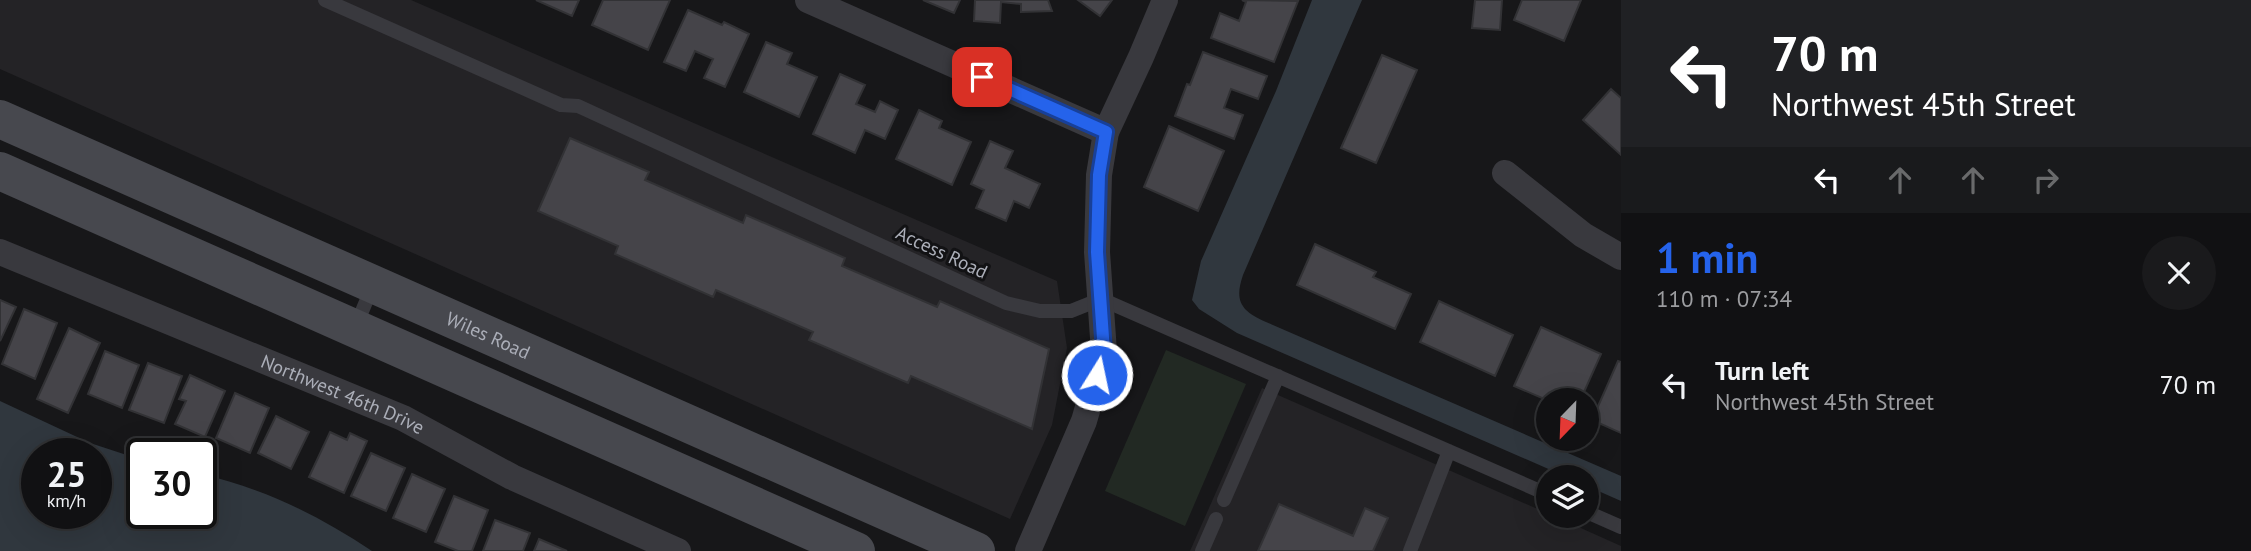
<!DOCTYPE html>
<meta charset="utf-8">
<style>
body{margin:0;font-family:"PT Sans",sans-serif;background:#1a1a1c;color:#f1f3f6;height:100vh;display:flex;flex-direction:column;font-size:26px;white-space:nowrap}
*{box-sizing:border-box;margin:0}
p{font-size:23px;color:#9c9da0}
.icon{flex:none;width:38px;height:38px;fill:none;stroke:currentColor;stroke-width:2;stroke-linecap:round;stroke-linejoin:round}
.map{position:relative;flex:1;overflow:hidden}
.sheet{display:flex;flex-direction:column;background:#111113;width:630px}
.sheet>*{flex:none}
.top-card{background:#202124;color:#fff;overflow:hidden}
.needle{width:46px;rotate:203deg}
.controls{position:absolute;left:1536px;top:388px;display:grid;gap:14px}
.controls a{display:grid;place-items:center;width:63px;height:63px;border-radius:50%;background:#111113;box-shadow:0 7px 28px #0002,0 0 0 2px #303133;font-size:35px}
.speed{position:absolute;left:21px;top:438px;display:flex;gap:14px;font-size:35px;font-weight:700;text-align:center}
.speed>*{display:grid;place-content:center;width:91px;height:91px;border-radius:50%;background:#111113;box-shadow:0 7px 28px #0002,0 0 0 2px #303133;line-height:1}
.speed small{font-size:18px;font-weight:400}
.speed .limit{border:4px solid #111;border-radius:10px;background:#fff;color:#111}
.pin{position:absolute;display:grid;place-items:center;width:60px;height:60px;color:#fff;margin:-30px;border-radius:14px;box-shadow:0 4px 10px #0006}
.me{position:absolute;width:77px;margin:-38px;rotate:10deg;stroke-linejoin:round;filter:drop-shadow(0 0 5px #0008)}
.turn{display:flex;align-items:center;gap:24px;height:147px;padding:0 35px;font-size:32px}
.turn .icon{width:91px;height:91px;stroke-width:2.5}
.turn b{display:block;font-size:49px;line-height:60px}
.lanes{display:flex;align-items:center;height:66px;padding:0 35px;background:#0003;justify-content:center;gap:35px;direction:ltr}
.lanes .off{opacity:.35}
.round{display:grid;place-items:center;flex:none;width:74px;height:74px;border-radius:37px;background:#1a1a1c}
.headline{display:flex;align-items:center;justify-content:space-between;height:119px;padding:0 35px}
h1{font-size:42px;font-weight:700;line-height:52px;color:#2563eb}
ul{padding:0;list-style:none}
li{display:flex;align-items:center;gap:21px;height:105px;padding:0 35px}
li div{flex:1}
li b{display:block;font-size:26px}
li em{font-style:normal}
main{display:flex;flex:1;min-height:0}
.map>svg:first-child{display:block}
.built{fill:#242326}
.pitch{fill:#222923}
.water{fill:#30373e;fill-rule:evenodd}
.building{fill:#454449;stroke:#323235;stroke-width:2}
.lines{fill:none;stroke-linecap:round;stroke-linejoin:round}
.service{stroke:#39393e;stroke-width:14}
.minor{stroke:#39393e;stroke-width:26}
.secondary{stroke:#47484e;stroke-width:38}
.route-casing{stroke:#184099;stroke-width:18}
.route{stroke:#2563eb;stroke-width:12}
.labels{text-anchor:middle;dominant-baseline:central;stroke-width:6;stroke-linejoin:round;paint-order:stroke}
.street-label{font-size:19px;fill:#abaeb8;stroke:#121214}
</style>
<main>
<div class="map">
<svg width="1621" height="551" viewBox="0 0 1621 551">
<rect width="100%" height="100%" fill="#171719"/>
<!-- built -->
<path class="built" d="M0,0H411L1057,281L1067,348L1052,425L1010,519L0,69Z
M1262,388L1549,514V516H1554L1621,546V551H1190Z"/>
<!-- pitch -->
<path class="pitch" d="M1166,350L1246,384L1185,526L1105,491Z"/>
<!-- water -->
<path class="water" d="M1312,0H1362L1243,275C1234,301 1241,311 1266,322L1621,476V501L1587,486V478H1569L1237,333L1199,309L1192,300L1201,261L1276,91Z
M0,401L90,443L142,460V513H201V474C265,489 318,515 372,551H0ZM37,453H96V513H37Z"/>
<!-- building -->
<path class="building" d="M536,0H579L572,16Z
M603,0H670L648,50L592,25Z
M923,0H960L954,13Z
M975,0H1048L1052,11L1021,12V4L1001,2L1000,23L974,21Z
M1078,0H1112L1100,16Z
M1242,0L1298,1L1274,62L1211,38L1220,13L1239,21L1246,2Z
M1475,0H1502L1500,30L1472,28Z
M1522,0H1581L1564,41L1514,20Z
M688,10L722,25L724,22L749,34L725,87L704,78L713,59L695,51L686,71L664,62Z
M766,42L792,53L787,64L817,77L799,117L744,92Z
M1203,52L1267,76L1258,99L1231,89L1224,108L1243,115L1234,139L1175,116L1187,84L1190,85Z
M1382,55L1417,70L1376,163L1341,148Z
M840,74L865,85L856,104L875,112L880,101L898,110L885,139L865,130L855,153L813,134Z
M1611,89L1621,98V155L1583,120Z
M919,110L942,121L939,128L971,142L952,185L896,159Z
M1169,126L1224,151L1198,211L1144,187Z
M570,138L649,172L645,180L743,223L746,215L845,258L842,266L937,307L940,301L1049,349L1032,429L911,376L908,383L809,340L813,332L716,290L713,297L615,254L618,246L538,211Z
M990,141L1013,151L1005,168L1040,184L1029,208L1014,201L1006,221L976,208L984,190L971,184Z
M1315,244L1376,272L1373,277L1411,294L1395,329L1297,285Z
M0,300L16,307L0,341Z
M1439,301L1513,335L1495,376L1420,342Z
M24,309L57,323L35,379L2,364Z
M1541,327L1601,354L1580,401H1549L1514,386Z
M69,328L100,343L68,413L37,399Z
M105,351L139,365L122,408L88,394Z
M1618,361L1621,362V433L1592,420Z
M148,363L182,376L164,423L129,410Z
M190,375L225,391L205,437L175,424L186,401L179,399Z
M235,393L269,408L250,453L216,438Z
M276,416L309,432L291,469L258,453Z
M330,432L347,440L350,433L367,441L344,493L309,477Z
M371,453L405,468L386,511L351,496Z
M412,474L445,489L426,532L393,518Z
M454,496L488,510L472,551H458L435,542Z
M1279,504L1353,536L1365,508L1388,518L1373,551H1258Z
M495,520L530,533L523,551H483Z
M539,539L567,551H534Z"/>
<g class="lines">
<!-- service -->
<path class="service" d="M325,0L561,105L578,106L1006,303L1040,311H1071L1101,299L1549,495
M355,328L373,285
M1224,500L1278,376
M1587,512L1621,527
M1202,551L1216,519
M1410,551L1449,451"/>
<!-- minor -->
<g class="minor">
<path d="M808,0L1106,132"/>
<path d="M1505,173L1583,235L1621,257"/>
<path id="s1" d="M0,252L403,418L512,477L678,551"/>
<path d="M1028,551L1084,421L1104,352L1097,252L1099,175L1106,132L1141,57L1165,0"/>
</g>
<!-- secondary -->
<g class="secondary">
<path id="s2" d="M0,119L976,551"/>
<path d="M0,171L856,551"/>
</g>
</g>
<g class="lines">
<defs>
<path id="route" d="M982,77L1106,132L1099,175L1097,252L1104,352L1097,375"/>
</defs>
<!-- route casing -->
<use href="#route" class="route-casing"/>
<!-- route -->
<use href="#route" class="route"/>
</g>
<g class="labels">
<!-- street labels -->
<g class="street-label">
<text transform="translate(942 252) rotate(25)">Access Road</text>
<text stroke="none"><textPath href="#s2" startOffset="534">Wiles Road</textPath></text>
<text stroke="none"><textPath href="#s1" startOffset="371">Northwest 46th Drive</textPath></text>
</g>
</g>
</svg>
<div class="controls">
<a><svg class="needle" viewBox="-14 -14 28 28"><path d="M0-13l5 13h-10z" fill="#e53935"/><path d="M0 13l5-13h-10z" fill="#9c9da0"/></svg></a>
<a><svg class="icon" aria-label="layers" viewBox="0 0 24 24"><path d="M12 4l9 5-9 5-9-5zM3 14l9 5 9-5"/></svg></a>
</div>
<div class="speed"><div>25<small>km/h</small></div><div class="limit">30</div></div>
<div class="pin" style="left:982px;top:77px;background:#d93025"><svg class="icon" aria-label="arrive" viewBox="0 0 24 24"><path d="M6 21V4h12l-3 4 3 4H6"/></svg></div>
<svg class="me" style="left:1097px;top:375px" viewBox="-20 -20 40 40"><circle r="17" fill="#2563eb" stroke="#fff" stroke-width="3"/><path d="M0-11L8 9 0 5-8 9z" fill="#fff"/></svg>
</div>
<section class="sheet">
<div class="top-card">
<div class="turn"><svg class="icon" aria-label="left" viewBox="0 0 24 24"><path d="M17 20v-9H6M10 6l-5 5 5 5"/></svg><div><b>70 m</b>Northwest 45th Street</div></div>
<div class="lanes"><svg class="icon" aria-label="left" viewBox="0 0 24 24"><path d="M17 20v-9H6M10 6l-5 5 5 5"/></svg><svg class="icon off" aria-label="ahead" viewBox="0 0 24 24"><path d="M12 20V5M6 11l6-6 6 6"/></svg><svg class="icon off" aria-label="ahead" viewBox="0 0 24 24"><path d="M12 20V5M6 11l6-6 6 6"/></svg><svg class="icon off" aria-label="right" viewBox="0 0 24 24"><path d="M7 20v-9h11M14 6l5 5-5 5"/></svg></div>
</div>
<div class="headline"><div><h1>1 min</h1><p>110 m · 07:34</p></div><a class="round"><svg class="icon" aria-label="close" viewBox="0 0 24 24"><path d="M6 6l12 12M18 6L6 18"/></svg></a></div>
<ul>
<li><svg class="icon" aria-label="left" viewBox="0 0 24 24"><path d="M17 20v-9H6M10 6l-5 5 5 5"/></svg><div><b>Turn left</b><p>Northwest 45th Street</p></div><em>70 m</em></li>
</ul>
</section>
</main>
